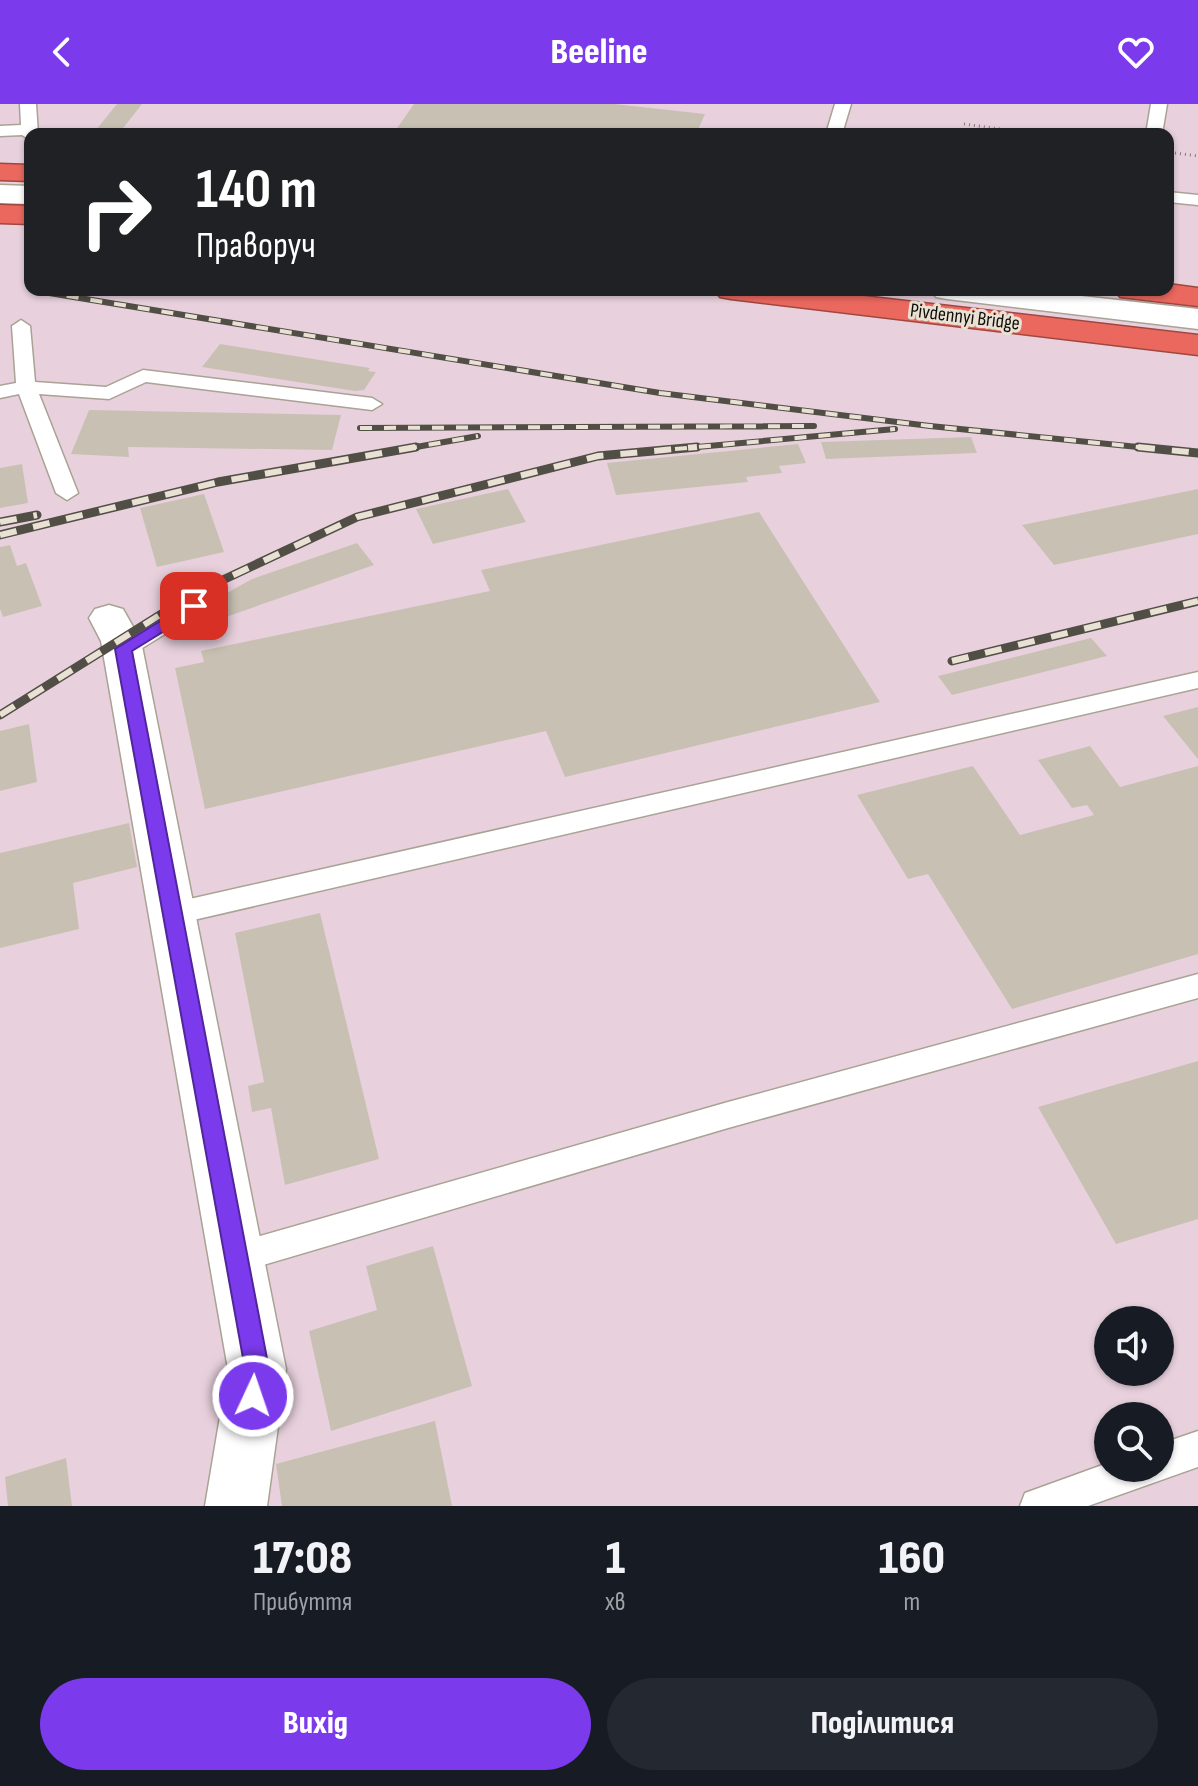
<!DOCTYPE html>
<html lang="uk">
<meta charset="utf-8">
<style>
body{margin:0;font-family:"Sofia Sans Condensed",sans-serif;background:#242831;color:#f1f3f6;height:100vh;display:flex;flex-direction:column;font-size:30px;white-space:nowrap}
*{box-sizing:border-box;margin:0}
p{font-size:26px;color:#9ea1a6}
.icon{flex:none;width:44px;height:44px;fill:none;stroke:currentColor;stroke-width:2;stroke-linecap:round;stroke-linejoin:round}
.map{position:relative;height:1402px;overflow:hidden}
.drawer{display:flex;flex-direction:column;background:#171b24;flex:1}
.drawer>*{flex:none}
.hud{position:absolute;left:24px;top:24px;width:1150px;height:168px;border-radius:16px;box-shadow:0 2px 6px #0004;background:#202124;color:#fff;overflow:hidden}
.tools{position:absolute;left:1094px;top:1202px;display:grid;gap:16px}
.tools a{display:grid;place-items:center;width:80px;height:80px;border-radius:50%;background:#171b24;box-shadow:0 2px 6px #0004;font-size:40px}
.pin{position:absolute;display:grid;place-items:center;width:68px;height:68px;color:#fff;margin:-34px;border-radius:16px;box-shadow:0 4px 12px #0006}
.me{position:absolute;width:88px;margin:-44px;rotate:3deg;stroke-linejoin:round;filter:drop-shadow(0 0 6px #0008)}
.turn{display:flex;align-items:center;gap:28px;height:168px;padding:0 40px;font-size:36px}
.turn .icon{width:104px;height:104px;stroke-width:2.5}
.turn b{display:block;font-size:56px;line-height:68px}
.eta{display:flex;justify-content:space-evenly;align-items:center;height:136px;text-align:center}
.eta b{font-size:48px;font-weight:800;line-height:56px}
.button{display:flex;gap:16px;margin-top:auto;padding:16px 40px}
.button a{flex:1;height:92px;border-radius:48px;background:#7c3aed;color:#fff;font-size:32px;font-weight:800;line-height:92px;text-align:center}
.button a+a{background:#242831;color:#f1f3f6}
header{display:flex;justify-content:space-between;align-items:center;height:104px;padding:0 40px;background:#7c3aed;color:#fff;font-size:36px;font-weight:800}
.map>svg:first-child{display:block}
.industrial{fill:#e8d1dd;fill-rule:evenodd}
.building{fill:#c8c1b3}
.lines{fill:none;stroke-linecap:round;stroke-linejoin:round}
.lane-casing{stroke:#a9a295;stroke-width:3}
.street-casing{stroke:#a9a295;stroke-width:3}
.highway-casing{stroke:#9e4840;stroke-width:3}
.path{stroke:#827d73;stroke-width:3;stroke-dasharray:1 4;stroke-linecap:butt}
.lane{fill:#fff;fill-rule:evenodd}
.street{fill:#fff;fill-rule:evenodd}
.highway{fill:#eb685e;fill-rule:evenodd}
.rail-far1-casing{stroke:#514e46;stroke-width:6}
.rail-casing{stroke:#514e46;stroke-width:9}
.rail-far1{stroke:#e9e1d3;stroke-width:4;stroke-dasharray:12;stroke-linecap:butt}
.rail{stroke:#e9e1d3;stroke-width:6;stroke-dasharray:17;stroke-linecap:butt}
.route{fill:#7c3aed;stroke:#51269a;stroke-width:2}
.labels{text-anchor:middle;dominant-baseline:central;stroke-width:6;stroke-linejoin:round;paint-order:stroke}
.far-street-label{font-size:20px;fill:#100e09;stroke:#e9e1d3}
</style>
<header><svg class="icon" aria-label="back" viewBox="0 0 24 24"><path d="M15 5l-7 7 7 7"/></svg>Beeline<svg class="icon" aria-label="heart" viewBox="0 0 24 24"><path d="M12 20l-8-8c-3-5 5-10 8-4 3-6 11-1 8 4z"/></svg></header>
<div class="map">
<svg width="1198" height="1402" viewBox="0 0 1198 1402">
<rect width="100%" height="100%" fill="#e9e1d3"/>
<!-- industrial -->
<path class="industrial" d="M0,0H1198V1402H0ZM30,30H1168V186H30ZM1108,1216H1160V1268H1108ZM1108,1312H1160V1364H1108Z"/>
<!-- building -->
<path class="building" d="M117,0H142L120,28L96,26Z
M414,0H614L705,10L696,30H393Z
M220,240L370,264L368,267L376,268L364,286L355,287L202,263Z
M89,306L341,311L332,346L128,343L129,353L71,350Z
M971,333L977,349L826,355L821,338Z
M798,340L806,359L779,362L782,369L746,373L748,378L616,391L607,359Z
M22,360L28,399L0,404V364Z
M508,385L526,418L433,440L416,405Z
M1198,385V430L1054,461L1022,421Z
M204,390L224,448L157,463L140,404Z
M759,408L880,598L565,673L546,627L205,705L175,564L204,558L201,547L490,487L481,466Z
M357,439L374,461L183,528L177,517L252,475Z
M10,441L17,462L26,459L42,502L3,513L0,505V443Z
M1091,534L1107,552L952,591L938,572Z
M1198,603V655L1163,612Z
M29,620L37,678L0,687V627Z
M1090,642L1120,683L1198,662V850L1012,905L928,770L908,775L857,691L973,662L1020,731L1094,711L1087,701L1072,704L1038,656Z
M129,719L137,763L73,779L79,825L0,844V749Z
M320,809L379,1055L285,1081L271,1004L252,1008L248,982L264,978L235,829Z
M1198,957V1115L1116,1140L1038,1003Z
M433,1142L472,1282L331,1327L309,1227L377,1206L366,1162Z
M435,1317L452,1402H282L276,1360Z
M66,1354L72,1402H8L5,1373Z"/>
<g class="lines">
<defs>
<path id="lane" d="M20,0H36L38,30H30V36L22,31L0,32V22L21,21Z
M835,0H851L842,30H826Z
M1151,0H1167L1162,30H1146Z
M1168,88L1198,91V101L1168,98Z
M21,216L30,222L35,278L106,283L143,266L372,294L382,300L372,306L146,278L109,295L39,290L78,389L67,396L56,389L19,290L0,294V282L16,279L12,222Z
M194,494L202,497L206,502L202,507L131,551H115L111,545L115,539Z
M1198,568V584L172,821L162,818L158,810L162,802L172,799Z
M1198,870V894L728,1024L236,1169L224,1165L220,1154L224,1143L236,1139L728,998Z
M1198,1327V1363L1088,1402H1020L1025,1389L1108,1359V1364H1160V1340Z"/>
<path id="street" d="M0,81L30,82V100L0,99Z
M931,186H1028L1198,205V225L947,195L936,193Z
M109,501L123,505L141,537L286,1265L267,1402H205L228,1265L101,537L89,514L95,505Z"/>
<path id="highway" d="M0,60L30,61V77L0,76Z
M0,101L30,102V120L0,119Z
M1168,180L1198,184V202L1120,193L1115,186H1168Z
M715,186H811L1198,231V251L731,195L720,193Z"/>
</defs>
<!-- lane casing -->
<use href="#lane" class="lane-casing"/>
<!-- street casing -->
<use href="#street" class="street-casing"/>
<!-- highway casing -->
<use href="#highway" class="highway-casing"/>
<!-- path -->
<path class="path" d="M964,20L1036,30
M1175,49L1198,52"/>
<!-- lane -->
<use href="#lane" class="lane"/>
<!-- street -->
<use href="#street" class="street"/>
<!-- highway -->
<use href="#highway" class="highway"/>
<defs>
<path id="rail-far1" d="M43,188L660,289L930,322L1158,345
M360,324L814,322
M405,345L478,332
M675,345L895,325"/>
<path id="rail" d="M1138,343L1198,349
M0,418L37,411
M0,431L218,378L416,343
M952,557L1198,497
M0,611L195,489L357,413L598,352L697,343"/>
</defs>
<!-- rail-far1 casing -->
<use href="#rail-far1" class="rail-far1-casing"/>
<!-- rail casing -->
<use href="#rail" class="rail-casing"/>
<!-- rail-far1 -->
<use href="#rail-far1" class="rail-far1"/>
<!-- rail -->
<use href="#rail" class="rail"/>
</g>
<!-- route -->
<path class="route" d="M194,496L202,502L200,505L132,547L269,1265L261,1301L253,1304L244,1301L240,1292L245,1265L115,545Z"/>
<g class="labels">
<!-- far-street labels -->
<g class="far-street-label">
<text transform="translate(965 213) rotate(7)">Pivdennyi Bridge</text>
</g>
</g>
</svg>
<div class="tools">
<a><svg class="icon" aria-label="sound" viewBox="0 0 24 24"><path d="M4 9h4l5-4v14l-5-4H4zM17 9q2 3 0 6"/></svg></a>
<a><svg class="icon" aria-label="search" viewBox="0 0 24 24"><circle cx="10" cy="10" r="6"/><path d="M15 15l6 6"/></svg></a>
</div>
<div class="pin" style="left:194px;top:502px;background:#d93025"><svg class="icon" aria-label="arrive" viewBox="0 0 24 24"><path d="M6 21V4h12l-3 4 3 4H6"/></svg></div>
<svg class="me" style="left:253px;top:1292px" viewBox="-20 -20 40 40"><circle r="17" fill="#7c3aed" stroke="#fff" stroke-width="3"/><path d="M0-11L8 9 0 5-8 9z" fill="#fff"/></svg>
<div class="hud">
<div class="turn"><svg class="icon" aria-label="right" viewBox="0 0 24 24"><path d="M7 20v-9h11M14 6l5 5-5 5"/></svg><div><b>140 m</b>Праворуч</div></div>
</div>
</div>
<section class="drawer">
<div class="eta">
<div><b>17:08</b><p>Прибуття</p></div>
<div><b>1</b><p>хв</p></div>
<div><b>160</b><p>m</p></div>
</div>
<div class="button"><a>Вихід</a><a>Поділитися</a></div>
</section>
